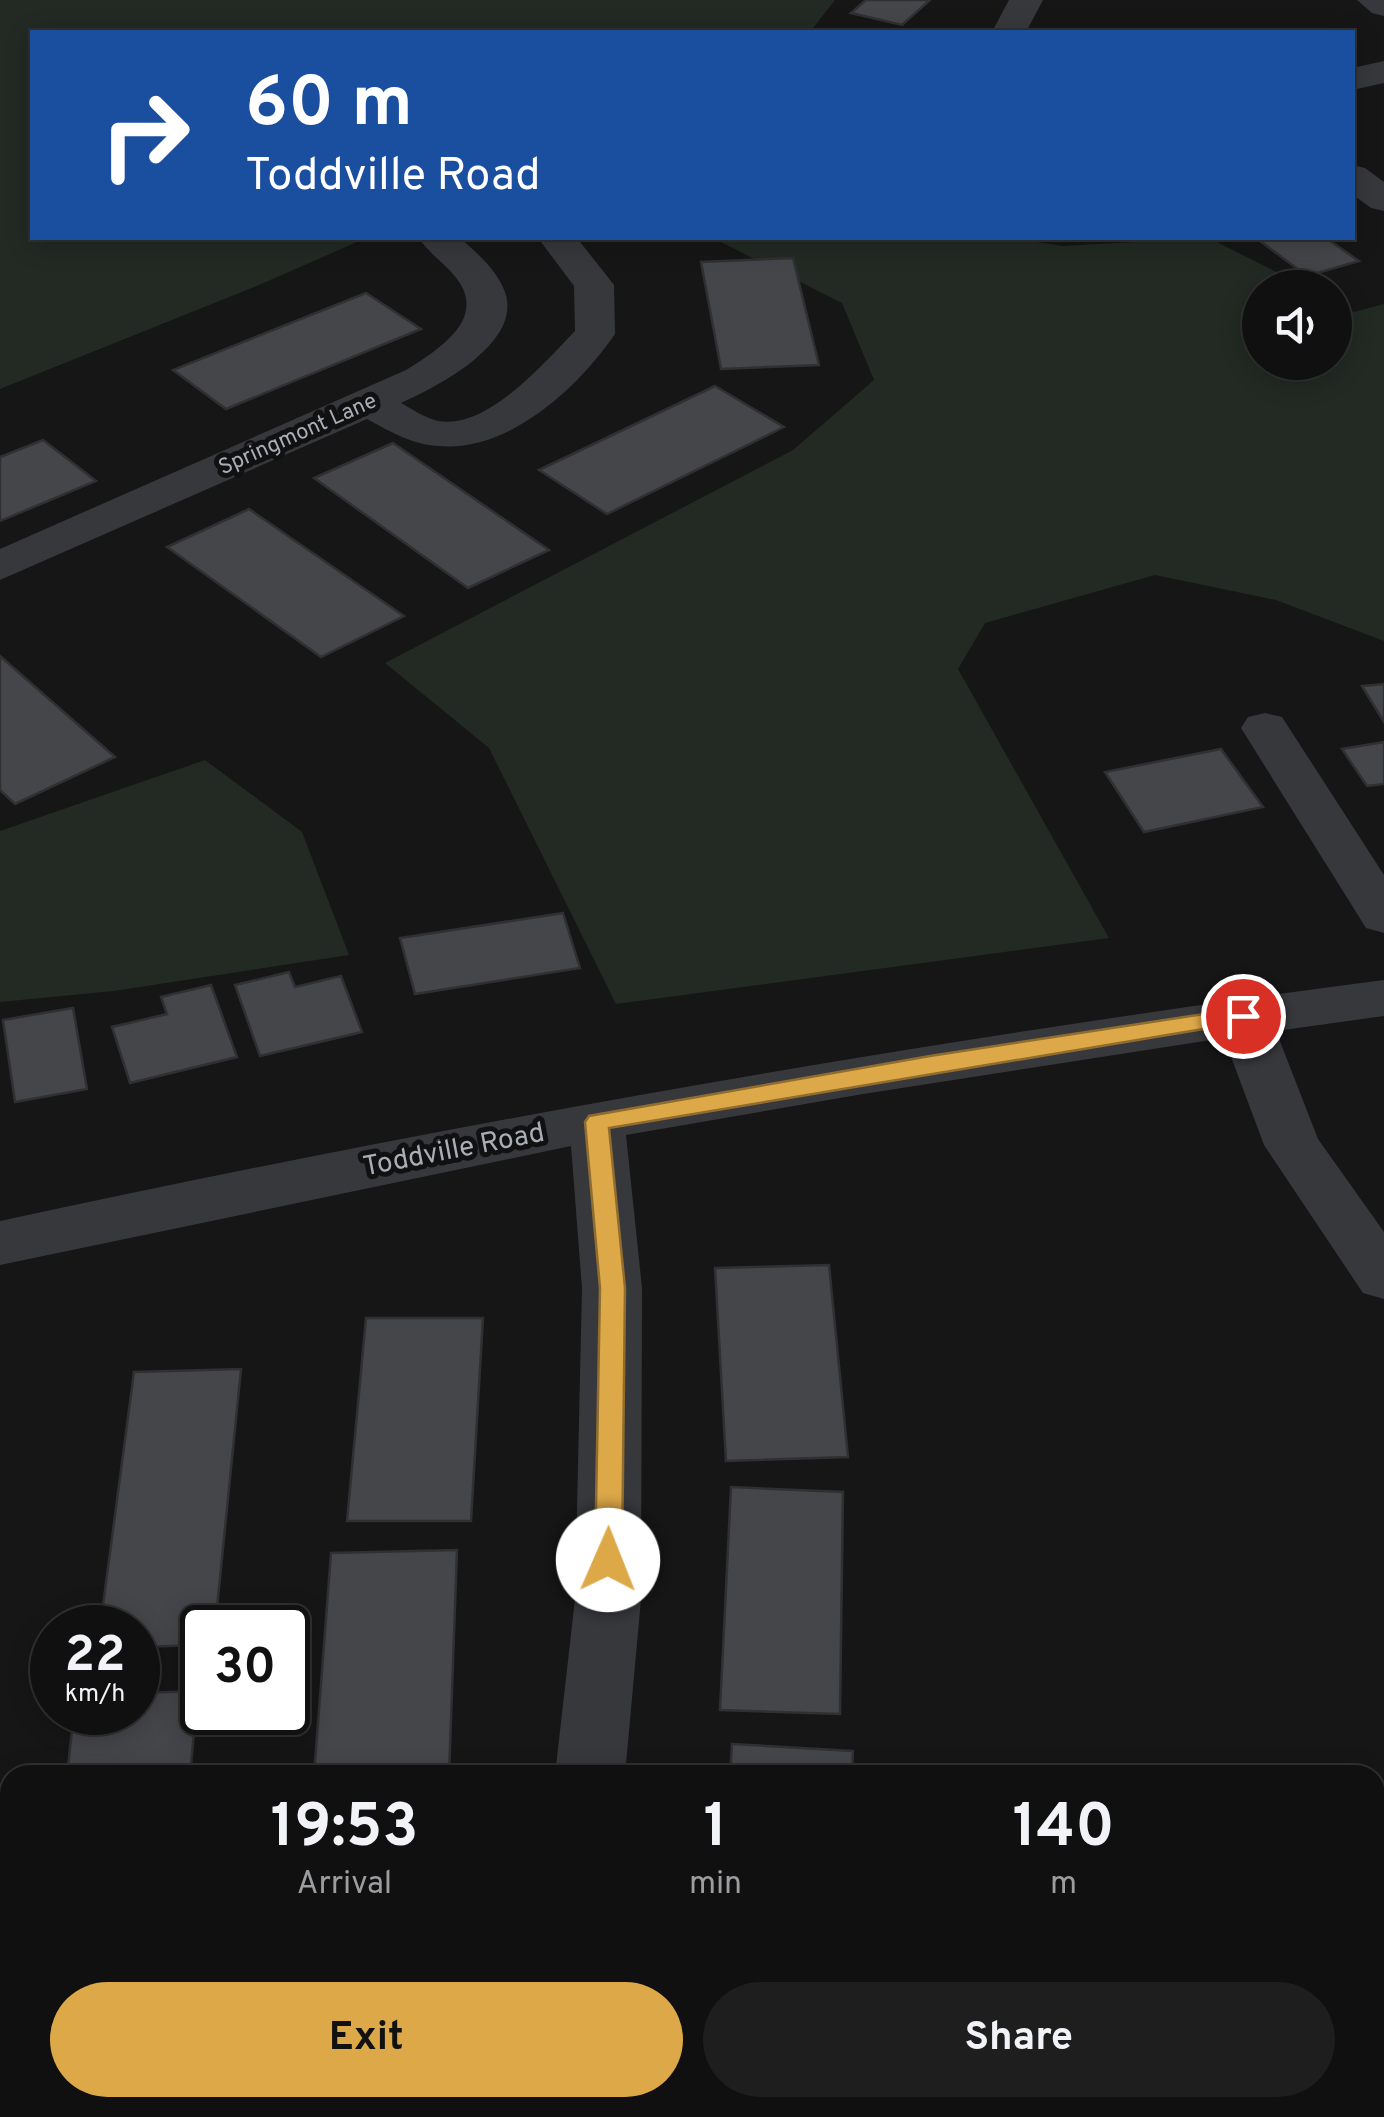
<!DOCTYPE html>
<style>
body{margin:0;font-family:Overpass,sans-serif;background:#1e1e1f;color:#f1f3f6;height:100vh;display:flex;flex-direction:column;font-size:38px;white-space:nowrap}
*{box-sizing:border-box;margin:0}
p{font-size:32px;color:#9c9d9f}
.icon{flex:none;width:55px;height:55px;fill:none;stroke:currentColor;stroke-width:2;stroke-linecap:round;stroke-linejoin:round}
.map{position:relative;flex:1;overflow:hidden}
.sheet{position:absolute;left:0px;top:1765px;width:1385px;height:352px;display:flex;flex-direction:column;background:#101011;border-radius:30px 30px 0 0;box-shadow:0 5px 25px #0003,0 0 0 2px #303031}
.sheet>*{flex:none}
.guide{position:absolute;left:30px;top:30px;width:1325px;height:210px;border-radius:0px;box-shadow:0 5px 25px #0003,0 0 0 2px #303031;background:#1a4fa0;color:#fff;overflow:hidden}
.buttons{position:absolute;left:1242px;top:270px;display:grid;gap:20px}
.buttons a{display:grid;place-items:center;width:110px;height:110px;border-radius:50%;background:#101011;box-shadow:0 5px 25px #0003,0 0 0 2px #303031;font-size:50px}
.speed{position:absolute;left:30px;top:1605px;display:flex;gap:20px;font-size:50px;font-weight:700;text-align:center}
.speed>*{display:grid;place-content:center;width:130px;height:130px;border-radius:50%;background:#101011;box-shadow:0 5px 25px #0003,0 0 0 2px #303031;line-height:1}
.speed small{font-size:25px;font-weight:400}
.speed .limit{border:5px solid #111;border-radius:15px;background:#fff;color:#111}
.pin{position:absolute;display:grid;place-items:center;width:85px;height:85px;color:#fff;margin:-42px;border:5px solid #fff;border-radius:50%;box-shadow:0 2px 10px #0007}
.me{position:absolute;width:110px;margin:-55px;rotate:1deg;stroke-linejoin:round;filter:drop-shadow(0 0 8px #0008)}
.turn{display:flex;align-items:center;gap:35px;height:210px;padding:0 50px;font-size:45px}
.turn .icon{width:130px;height:130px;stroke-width:2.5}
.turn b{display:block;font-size:70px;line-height:85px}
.eta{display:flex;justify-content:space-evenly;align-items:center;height:170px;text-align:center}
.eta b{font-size:60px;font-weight:700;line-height:70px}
.button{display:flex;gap:20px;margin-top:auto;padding:20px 50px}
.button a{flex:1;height:115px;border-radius:60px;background:#dda848;color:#111;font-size:40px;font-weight:700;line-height:115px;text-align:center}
.button a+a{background:#1e1e1f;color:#f1f3f6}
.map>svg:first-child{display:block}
.green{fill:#222a23}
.building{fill:#45464a;stroke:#303033;stroke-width:2.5}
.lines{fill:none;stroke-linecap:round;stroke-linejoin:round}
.minor{fill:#37383c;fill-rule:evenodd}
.route{fill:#dda848;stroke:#906d2f;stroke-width:2.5}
.labels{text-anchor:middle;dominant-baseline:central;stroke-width:10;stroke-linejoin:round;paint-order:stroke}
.far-street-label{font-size:22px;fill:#a9adb6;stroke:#111112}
.street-label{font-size:28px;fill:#a9adb6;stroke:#111112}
</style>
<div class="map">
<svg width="1384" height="2117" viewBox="0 0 1384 2117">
<rect width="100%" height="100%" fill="#161617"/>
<!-- green -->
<path class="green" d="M0,0H835L810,32H32V238H366L259,285L0,389Z
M713,238H1011L1063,246L1209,238L1306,287L1260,288V362H1335V302L1354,312L1384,304V641L1276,600L1155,575L985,623L958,669L1109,938L616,1004L489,748L385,663L793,450L874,380L842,303Z
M205,760L302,832L349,955L114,991L0,1002V831Z"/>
<!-- building -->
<path class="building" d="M866,0H930L902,25L851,13Z
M1256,238H1326L1359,261L1307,276Z
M793,258L819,365L721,369L701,262Z
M366,293L421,329L226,409L173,370Z
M715,386L784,427L607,514L539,470Z
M43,440L96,481L0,521V457Z
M393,443L549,550L468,588L314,478Z
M249,509L404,616L321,657L167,547Z
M0,656L115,757L15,804L0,790Z
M1384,684V722L1362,686Z
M1384,742V784L1367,786L1342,749Z
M1221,749L1263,807L1144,832L1105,772Z
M563,913L580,968L415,994L400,938Z
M289,972L295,987L341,976L362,1032L260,1056L235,985Z
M211,985L237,1057L130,1083L112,1027L167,1014L161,997Z
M73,1008L87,1089L15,1102L3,1020Z
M829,1265L848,1457L726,1461L715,1268Z
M366,1318H483L471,1521H347Z
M241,1369L215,1628H202V1645L138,1647V1628H100L134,1372Z
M731,1487L843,1492L840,1714L720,1710Z
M457,1550L449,1775H314L331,1553Z
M198,1691L190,1775H67L74,1712H138V1693Z
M732,1744L853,1751L852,1775H730Z
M717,2108H851V2117H717Z"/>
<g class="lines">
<!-- minor -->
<path class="minor" d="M1009,0H1043L1026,32H992Z
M1357,0H1384V16L1372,13Z
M1384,61V83L1352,90V68Z
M1352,165L1365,168L1384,182V211L1371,208L1352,194Z
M419,238H460C477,253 497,270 505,292C523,343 437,387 401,403C412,409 425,418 438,421C487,430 544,363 575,331L574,286L538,238H577L614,285L615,334C578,388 509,452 439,446C413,445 389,431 367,419L0,580V549L406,370C436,351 488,320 457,279C446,264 429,254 419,238Z
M1265,713L1282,717L1384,875V933L1366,928L1241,728L1248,717Z
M1384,980V1016L1276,1031L1318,1139L1384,1232V1299L1363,1293L1264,1145L1224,1038L863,1094L626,1135L642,1288L641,1599L625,1775H555L575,1599L582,1288L571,1146L0,1265V1221C458,1122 919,1041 1384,980Z
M1384,1931V1997L1375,1998V1932Z
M521,2108H597V2117H521Z
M1127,2108H1203L1200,2117H1124Z"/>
</g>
<!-- route -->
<path class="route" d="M1243,1008L1251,1010L1254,1016L1251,1021L609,1128L625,1288L622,1560L618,1568L608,1571L599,1568L595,1560L600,1288L585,1122L589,1116L930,1056Z"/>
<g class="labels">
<!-- far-street labels -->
<g class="far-street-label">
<text transform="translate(298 435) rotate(-24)">Springmont Lane</text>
</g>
<!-- street labels -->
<g class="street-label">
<text transform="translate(454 1151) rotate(-11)">Toddville Road</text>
</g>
</g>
</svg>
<div class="buttons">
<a><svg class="icon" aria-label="sound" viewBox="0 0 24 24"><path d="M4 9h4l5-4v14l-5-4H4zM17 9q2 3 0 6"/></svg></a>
</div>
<div class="speed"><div>22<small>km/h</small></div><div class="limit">30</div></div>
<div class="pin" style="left:1243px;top:1016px;background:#d93025"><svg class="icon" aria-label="arrive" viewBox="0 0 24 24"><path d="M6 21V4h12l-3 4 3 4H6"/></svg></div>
<svg class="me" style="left:608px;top:1560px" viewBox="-20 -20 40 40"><circle r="19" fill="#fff"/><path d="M0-13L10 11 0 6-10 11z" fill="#dda848"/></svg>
<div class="guide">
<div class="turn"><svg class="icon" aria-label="right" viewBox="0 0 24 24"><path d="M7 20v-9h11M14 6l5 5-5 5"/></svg><div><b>60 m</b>Toddville Road</div></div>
</div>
<section class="sheet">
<div class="eta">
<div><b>19:53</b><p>Arrival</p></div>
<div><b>1</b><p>min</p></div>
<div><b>140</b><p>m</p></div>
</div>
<div class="button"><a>Exit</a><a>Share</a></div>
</section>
</div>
